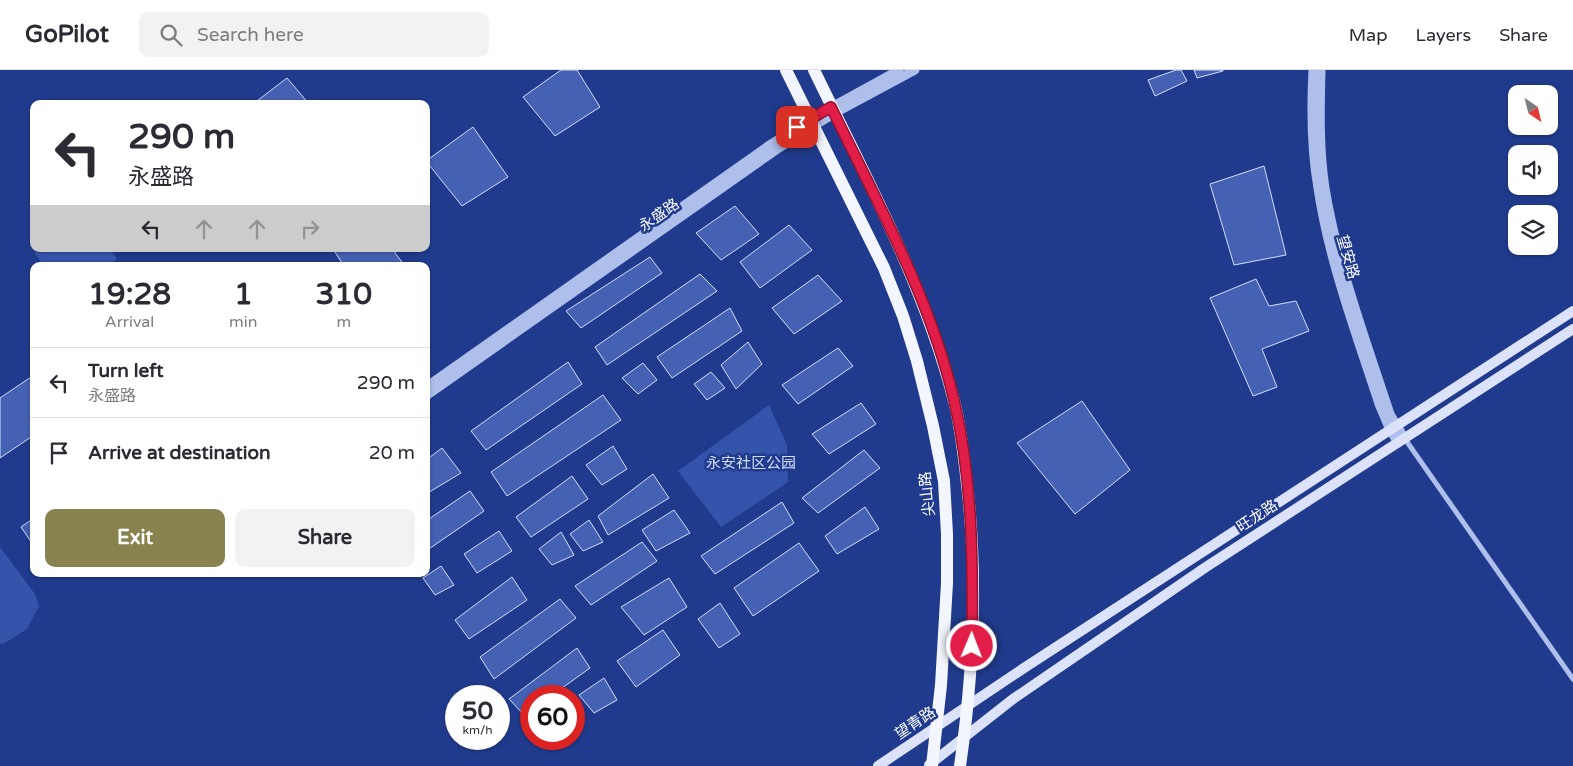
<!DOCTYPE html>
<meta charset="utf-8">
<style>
body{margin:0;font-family:"Varela Round","Noto Sans SC",sans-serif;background:#f2f2f3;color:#2b2b33;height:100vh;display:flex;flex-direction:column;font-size:19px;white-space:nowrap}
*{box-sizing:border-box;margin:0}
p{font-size:16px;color:#7c7c81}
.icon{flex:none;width:28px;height:28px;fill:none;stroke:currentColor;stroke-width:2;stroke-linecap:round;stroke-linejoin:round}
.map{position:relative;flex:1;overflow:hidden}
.sheet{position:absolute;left:30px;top:192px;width:400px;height:315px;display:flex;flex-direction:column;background:#fff;border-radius:10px;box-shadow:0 1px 4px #0004}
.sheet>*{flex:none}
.guide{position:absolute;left:30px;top:30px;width:400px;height:152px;border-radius:10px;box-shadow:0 1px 4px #0004;background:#fff;color:#2b2b33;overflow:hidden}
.needle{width:32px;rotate:145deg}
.buttons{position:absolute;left:1508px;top:15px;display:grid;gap:10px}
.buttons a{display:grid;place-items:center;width:50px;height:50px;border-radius:10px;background:#fff;box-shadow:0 1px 4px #0004;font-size:25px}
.speed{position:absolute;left:445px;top:615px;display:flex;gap:10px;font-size:25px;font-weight:700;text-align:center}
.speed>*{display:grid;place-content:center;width:65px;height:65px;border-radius:50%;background:#fff;box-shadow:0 1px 4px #0004;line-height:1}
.speed small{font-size:12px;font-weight:400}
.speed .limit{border:8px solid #d22;background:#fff;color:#111}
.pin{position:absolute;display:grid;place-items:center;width:42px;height:42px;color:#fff;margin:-21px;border-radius:10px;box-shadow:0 2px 8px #0006}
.me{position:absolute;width:55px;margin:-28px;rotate:1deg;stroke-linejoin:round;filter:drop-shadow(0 0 4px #0008)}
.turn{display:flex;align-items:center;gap:18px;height:105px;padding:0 15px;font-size:22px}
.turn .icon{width:65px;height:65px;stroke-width:2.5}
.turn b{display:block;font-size:35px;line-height:42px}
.lanes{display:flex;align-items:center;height:48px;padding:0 15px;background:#0003;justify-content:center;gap:25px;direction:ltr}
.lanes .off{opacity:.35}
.eta{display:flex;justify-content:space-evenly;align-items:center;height:85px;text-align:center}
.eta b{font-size:30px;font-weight:800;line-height:35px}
.button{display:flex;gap:10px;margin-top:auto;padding:10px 15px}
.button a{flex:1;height:58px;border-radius:10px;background:#88824e;color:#fff;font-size:20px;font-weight:800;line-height:58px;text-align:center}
.button a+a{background:#f2f2f3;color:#2b2b33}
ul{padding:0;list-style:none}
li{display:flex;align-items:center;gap:15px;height:70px;padding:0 15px;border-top:1px solid #e1e1e2}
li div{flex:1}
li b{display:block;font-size:19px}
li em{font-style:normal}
header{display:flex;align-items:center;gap:30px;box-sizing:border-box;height:70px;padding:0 25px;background:#fff;border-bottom:1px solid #e1e1e2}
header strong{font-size:24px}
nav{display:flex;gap:28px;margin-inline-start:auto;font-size:18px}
.search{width:350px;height:45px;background:#f2f2f3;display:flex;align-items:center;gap:12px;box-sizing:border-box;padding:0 18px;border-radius:10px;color:#7c7c81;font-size:19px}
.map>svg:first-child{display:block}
.green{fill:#3453ab}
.building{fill:#4561b3;stroke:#d4def9}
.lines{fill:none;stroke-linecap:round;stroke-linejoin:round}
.minor{stroke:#afbfec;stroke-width:5}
.tertiary{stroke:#afbfec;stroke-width:9}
.secondary{stroke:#dbe2f9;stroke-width:10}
.primary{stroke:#f4f6ff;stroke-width:12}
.route-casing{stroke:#92132f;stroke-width:12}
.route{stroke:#e11d48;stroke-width:9}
.labels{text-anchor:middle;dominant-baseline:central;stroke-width:5;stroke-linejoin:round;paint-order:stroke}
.street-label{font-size:15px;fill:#fff;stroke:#203b8d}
.park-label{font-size:15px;fill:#d4def9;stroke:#203b8d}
</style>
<header>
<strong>GoPilot</strong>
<div class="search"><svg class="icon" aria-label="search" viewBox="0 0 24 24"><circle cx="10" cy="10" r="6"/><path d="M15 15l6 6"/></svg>Search here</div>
<nav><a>Map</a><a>Layers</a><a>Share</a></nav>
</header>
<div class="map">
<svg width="1573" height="696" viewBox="0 0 1573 696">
<rect width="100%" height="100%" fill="#203b8d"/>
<!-- green -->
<path class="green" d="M34,174V179H110L117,189L107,196H44L30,176Z
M769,335L787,375L788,412L721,457L678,401Z
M0,477L35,524L39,536L27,559L5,573L0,574Z"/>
<!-- building -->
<path class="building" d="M561,0H577L600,37L555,66L523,27Z
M1176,0H1181L1187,11L1155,26L1148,10Z
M1194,0H1223V1L1197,8Z
M287,8L309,34H253Z
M473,57L508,107L462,136L426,91Z
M1264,96L1286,185L1234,195L1210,114Z
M735,136L759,164L721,190L696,163Z
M789,155L812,180L760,218L740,192Z
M333,179H392L405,196H344Z
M650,187L662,203L581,258L566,241Z
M700,204L717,221L607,295L595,277Z
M818,205L842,231L794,264L772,238Z
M1256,209L1269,236L1296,231L1309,261L1262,279L1277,317L1253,326L1210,228Z
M730,238L742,261L672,308L657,287Z
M748,272L762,294L736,319L721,295Z
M838,278L853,296L798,334L782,315Z
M568,292L582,314L486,380L471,361Z
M643,293L657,310L638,324L622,308Z
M711,302L725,318L707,330L694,314Z
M34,305V365L0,388V328Z
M603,325L621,350L507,426L491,402Z
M1082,331L1130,400L1075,444L1017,373Z
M861,333L876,354L829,384L812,364Z
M613,376L627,399L602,415L586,395Z
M442,378L461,403L426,424V390Z
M864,380L880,398L818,443L802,428Z
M653,404L669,428L608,465L598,446Z
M572,406L588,429L531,467L516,447Z
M470,421L484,441L426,481V451Z
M782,432L794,453L715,504L701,486Z
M865,437L879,459L837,484L825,466Z
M674,440L690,463L656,481L642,460Z
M34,448V476L21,457Z
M589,450L603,472L583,481L570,464Z
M499,461L512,481L477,503L464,484Z
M561,462L574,485L552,495L539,479Z
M642,472L657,491L591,535L575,516Z
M799,473L819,501L753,546L734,518Z
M441,496L454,515L435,525L423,508Z
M512,507L527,530L469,569L455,550Z
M669,508L687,537L644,565L621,537Z
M560,529L576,548L494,609L480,587Z
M720,533L740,564L719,578L698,549Z
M663,560L680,585L636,617L617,591Z
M577,578L590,598L551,626H531V640L524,645L509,629Z
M604,608L617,630L594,643L579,625Z
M574,646L581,657L574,663Z
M544,669H566L552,680Z"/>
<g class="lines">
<!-- minor -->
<path class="minor" d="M1405,369L1573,609"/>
<!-- tertiary -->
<path class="tertiary" d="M1313,0C1311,39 1311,79 1318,118C1329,192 1356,263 1379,334L1390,360L1398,373
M1321,0C1320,39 1319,79 1325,118C1337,191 1363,262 1386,332L1390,344L1405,369
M426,317L771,74L817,45L899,0
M426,326L776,80L835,43L915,0"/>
<!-- secondary -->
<path class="secondary" d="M929,695L1013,629L1206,497L1573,259
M878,696L1024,598L1573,241"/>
<!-- primary -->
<path class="primary" d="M786,0L884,198L903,246L917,291L933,356L944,411L947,464V513L941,615L932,696
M814,0C865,106 923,212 953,327C960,352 963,379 966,405C978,502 974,600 960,696"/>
</g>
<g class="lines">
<defs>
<path id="route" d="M797,57L831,37C877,132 930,227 954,330C973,411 973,493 972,576"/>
</defs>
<!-- route casing -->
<use href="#route" class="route-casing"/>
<!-- route -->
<use href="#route" class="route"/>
</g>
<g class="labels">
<!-- street labels -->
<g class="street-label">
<text transform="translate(659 145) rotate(-35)">永盛路</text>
<text transform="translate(1348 187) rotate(74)">望安路</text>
<text transform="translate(927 424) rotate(-96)">尖山路</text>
<text transform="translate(1257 446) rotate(-33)">旺龙路</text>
<text transform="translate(915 653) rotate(-34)">望青路</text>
</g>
<!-- park labels -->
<g class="park-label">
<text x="751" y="393">永安社区公园</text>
</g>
</g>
</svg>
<div class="buttons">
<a><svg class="needle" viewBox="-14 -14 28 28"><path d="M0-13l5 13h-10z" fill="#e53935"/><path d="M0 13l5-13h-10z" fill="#7c7c81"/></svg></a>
<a><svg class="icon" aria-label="sound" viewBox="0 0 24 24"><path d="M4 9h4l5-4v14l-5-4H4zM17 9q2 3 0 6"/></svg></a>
<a><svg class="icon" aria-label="layers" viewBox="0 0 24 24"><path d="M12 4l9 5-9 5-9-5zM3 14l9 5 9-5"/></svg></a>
</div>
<div class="speed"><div>50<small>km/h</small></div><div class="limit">60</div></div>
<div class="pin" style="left:797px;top:57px;background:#d93025"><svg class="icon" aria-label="arrive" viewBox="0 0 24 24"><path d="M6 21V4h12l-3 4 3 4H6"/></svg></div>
<svg class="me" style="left:972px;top:576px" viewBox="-20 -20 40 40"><circle r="17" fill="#e11d48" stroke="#fff" stroke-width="3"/><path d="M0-11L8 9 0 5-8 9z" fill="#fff"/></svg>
<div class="guide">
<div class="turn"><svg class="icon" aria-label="left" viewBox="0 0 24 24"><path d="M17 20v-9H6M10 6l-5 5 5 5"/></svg><div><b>290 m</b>永盛路</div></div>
<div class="lanes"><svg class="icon" aria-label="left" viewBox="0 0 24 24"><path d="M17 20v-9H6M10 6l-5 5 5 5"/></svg><svg class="icon off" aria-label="ahead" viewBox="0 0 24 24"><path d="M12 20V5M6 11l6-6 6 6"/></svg><svg class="icon off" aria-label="ahead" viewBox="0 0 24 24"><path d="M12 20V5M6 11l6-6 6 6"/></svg><svg class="icon off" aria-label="right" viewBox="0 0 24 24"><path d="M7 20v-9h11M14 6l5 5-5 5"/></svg></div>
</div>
<section class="sheet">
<div class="eta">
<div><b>19:28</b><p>Arrival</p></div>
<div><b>1</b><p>min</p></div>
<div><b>310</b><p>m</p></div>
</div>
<ul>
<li><svg class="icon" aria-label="left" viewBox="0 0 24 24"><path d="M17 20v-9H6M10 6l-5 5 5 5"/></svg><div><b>Turn left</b><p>永盛路</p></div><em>290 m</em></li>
<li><svg class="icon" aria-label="arrive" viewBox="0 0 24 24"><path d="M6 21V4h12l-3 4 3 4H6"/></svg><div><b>Arrive at destination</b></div><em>20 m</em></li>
</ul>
<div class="button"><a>Exit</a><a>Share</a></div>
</section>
</div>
